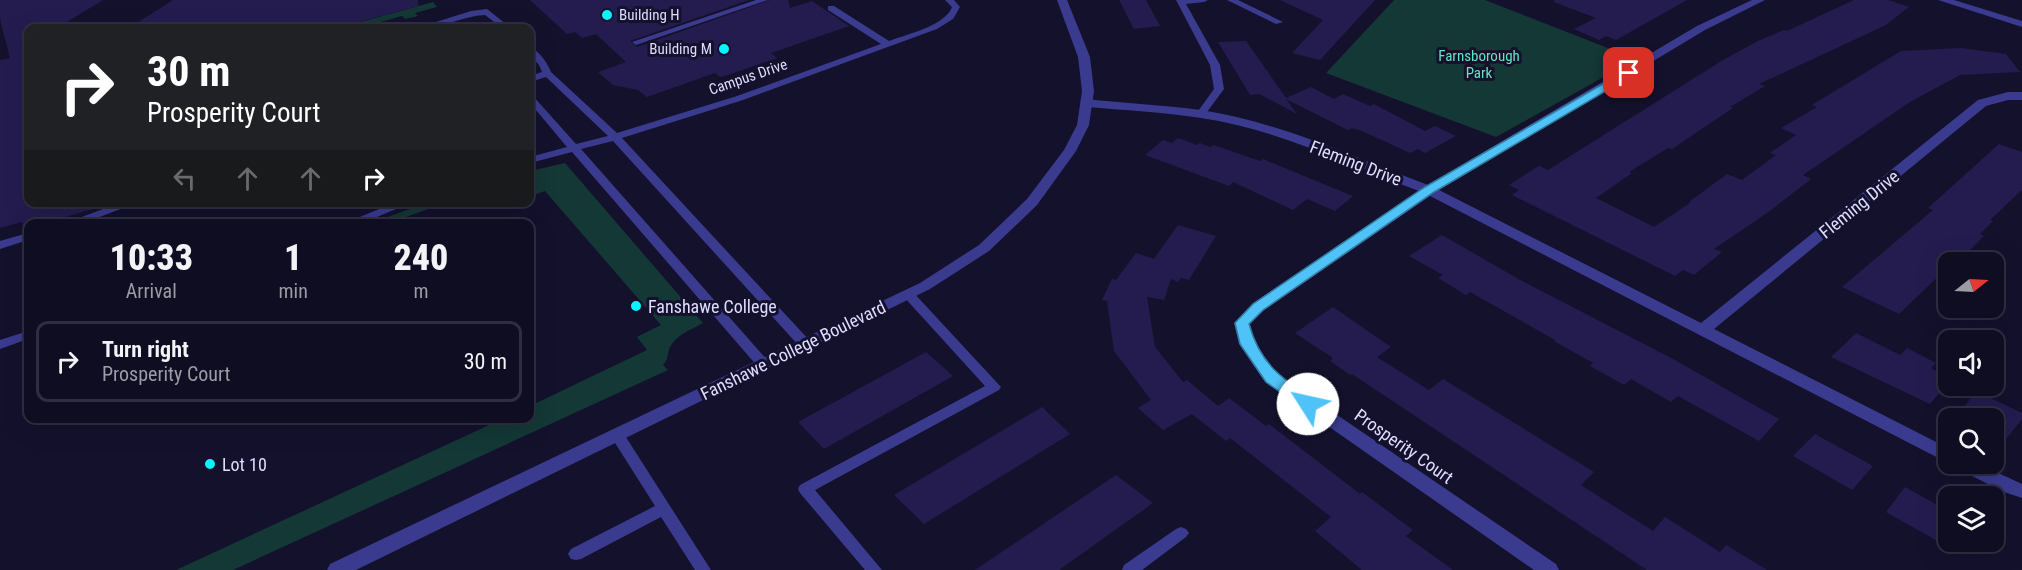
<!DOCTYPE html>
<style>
body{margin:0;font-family:"Roboto Condensed",sans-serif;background:#1d1b2f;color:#f1f3f6;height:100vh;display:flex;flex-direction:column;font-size:22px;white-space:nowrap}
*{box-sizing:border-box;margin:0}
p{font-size:20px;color:#9b9ca5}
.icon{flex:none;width:33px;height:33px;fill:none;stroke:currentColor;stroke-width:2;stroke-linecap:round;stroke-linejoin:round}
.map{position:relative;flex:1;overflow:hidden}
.side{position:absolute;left:24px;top:219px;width:510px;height:204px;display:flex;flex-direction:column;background:#0f0d22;border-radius:12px;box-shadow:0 6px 24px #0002,0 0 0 2px #2f2d40}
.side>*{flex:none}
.top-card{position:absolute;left:24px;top:24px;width:510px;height:183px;border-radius:12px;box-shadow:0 6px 24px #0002,0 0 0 2px #2f2d40;background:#202124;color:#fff;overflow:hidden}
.needle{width:39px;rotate:72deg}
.fabs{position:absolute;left:1938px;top:252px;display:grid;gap:12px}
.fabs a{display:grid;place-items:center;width:66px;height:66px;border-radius:12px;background:#0f0d22;box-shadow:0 6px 24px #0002,0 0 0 2px #2f2d40;font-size:30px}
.pin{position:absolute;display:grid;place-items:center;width:51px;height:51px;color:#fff;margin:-26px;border-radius:12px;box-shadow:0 3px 9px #0006}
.me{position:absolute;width:66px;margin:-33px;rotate:305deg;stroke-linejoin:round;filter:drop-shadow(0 0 4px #0008)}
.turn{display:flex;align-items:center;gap:21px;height:126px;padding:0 24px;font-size:27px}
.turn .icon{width:78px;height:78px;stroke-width:2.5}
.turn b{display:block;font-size:42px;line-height:51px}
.lanes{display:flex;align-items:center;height:57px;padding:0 24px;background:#0003;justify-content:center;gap:30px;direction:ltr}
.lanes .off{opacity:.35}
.eta{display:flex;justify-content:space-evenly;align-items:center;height:102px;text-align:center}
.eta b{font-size:36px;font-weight:800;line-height:42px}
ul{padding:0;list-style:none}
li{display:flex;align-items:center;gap:18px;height:81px;margin:0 12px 9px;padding:0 12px;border:3px solid #2f2d40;border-radius:12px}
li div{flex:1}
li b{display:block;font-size:22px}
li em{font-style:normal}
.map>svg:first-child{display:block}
.green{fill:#133835}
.building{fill:#241c4f}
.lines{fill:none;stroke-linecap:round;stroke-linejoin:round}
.service{fill:#3a3b8e;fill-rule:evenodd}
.minor{fill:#3a3b8e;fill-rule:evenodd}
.tertiary{fill:#3a3b8e;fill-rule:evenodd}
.route{fill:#4fc3f7;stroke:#337fa1;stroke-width:1.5}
.poi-dot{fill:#09f3ff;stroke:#14112d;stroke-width:2}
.labels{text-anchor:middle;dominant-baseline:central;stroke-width:6;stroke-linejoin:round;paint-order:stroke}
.far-poi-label{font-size:15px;fill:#dfddff;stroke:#14112d;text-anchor:start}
.far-park-label{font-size:15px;fill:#63e5be;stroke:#14112d}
.far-street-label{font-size:15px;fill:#dfddff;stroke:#14112d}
.street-label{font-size:18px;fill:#dfddff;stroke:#14112d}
.poi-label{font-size:18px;fill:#dfddff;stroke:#14112d;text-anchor:start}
</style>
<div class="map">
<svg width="2022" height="570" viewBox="0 0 2022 570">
<rect width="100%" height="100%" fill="#14112d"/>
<!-- green -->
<path class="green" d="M1394,0H1485L1636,59L1496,137L1326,73Z
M433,2L437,7L415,13L418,16L405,19L402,16L359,28H343L340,25L346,26Z
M565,163L703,323C691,330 677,334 670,347C667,353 669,359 663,365L668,370L233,570H176L502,419L530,418V406L647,350L637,337L661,325L545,191L531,196L530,195V171Z
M429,202L434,207L389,223H371Z"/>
<!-- building -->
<path class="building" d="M0,0H103L57,28H28V36L24,37L28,53V202H95L96,208L42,224H28V227L23,229L22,222L0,228V60L10,58L0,19Z
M173,0H418V6L337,28H129Z
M530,0H749L630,41L637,47L770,0H788L790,8L812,1L849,26L771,53L777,58L728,75L720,77L715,73L647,97L638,90L613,85L598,72L626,62L596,34L582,38L575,32L567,34Z
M1119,0H1146L1160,26L1134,29Z
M1280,0H1375L1320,60L1292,53L1323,20Z
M1554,0H1687L1616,40L1606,36L1599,40L1574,29L1596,18L1554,2Z
M1854,0H1888L1909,7L1886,25L1759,84L1765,86L1730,107L1733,108L1672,149L1668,148L1629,172L1632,173L1596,198L1654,227L1690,203L1689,202L1727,174L1742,180L1776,155L1770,153L1796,135L1781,128L1817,107L1812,105L1830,94L1901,51L1961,48L2006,54L2020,72L1960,75L1910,102L1803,175L1811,179L1767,213L1714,249L1722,252L1694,275L1683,270L1675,276L1512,195L1519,190L1509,185L1539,166L1548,170L1723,60L1758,41L1784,30L1787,31Z
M1246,41L1286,98L1311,87L1334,99L1343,94L1370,106L1374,104L1425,131L1435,126L1456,136L1425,153L1418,149L1410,153L1362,131L1352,128L1348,130L1286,99L1297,114L1259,94L1250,95L1218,42Z
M1178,138L1197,145L1200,143L1210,147L1214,145L1260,161L1263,159L1353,196L1335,211L1307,199L1293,210L1233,182L1229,186L1145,155L1163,140L1172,143Z
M1999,144L2022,152V190L1990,220L1993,221L1980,234L1984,236L1958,262H1948V272L1944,271L1899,314L1842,287L1933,210L1928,208Z
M1178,225L1216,236L1189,280L1181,278L1178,282L1171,279L1164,300L1147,297L1155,347L1183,382L1187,380L1218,406L1229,398L1266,426L1269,424L1360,494L1362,492L1413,530L1406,536L1453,570H1362L1315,531L1331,517L1230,438L1226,441L1192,414L1163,430L1138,408L1151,400L1114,351L1107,301L1102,300L1112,279L1116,280L1136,253L1154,259Z
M1442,235L1522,281L1673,359L1779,419L1759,441L1678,396L1671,402L1631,379L1624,385L1590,366L1593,363L1554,341L1555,340L1470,292L1466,295L1438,278L1443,275L1409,256Z
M1333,307L1391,347L1377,357L1429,390L1443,379L1594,472L1581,485L1653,531L1665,517L1720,552L1726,545L1767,570H1647L1352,374L1350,375L1330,361L1333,358L1295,333Z
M1856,333L1900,355L1907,348L1936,363L1931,368L1948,377V383L1930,404L1831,357Z
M926,352L953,376L824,449L798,422Z
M1976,391L2022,413V419L1994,454V418H1956Z
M1042,407L1070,434L924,524L894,495Z
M1815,434L1873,466L1852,490L1793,456Z
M1116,475L1153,503L1059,570H975Z
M1905,487L1948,511V547L1886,512Z"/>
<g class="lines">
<!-- service -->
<path class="service" d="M756,0H768L639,44L636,45L632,42Z
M945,0H954L960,7L953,19L937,29L743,100L622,138L810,341L811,344L810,347H800L613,141L581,149L768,361L770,364L768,367H758L572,152L530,163V157L567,147L530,103V95L533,96L576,144L608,136L546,77L530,82V76L542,72L539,65L530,55V47C539,51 547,62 551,72L617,133L737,96L881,44L828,10V6H834L889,41C907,34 945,26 952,7Z
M1176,0H1208L1204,2L1186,4L1220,65L1224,89L1204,116L1201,117L1196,114L1214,89L1210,65Z
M1227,0H1238L1283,22L1276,24Z
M487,9L511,28H502L485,15C462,16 439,30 417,28L471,11Z
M122,202H139L81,224H63Z
M396,202H413L360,224H343Z
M28,233V240L0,249V241Z
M908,290L912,291L1001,387L999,390L815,490L882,570H865L800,493L798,489L800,485L985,386L904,297L902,294Z
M28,331V339L0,349V340Z
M617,430L622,431L711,570H695L661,517L581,559L576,560L571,559L568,554L571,549L655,506L610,435L612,431Z
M1181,527L1186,529L1189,533L1186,537L1142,570H1122L1124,565L1176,529Z"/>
<!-- minor -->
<path class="minor" d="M1752,0H1765L1705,30L1439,190L1701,323L1978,100L2008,92H2022V100H2008L1986,106L1714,329L1948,448V463L1430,196L1263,311L1250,324L1255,343L1277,374L1556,564L1559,570H1534L1265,382L1239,344L1234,323L1253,303L1419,191C1348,164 1276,129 1201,118C1163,112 1124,110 1086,107L1080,103L1086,99C1124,103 1163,105 1201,110C1279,122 1354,157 1428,185L1697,26Z
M1955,464H1979L2022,484V498L2004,492L1958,469Z"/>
<!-- tertiary -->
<path class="tertiary" d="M1057,0H1067L1090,57L1094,91L1089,125L1076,151L1037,205L989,251L930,289L356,570H327L330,564L920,283L979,245L1027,199L1064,150L1077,125L1082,91L1078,57Z
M1938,0H1954L2022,21V27Z"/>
</g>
<!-- route -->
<path class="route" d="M1629,69L1635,73L1633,75L1434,192L1263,310L1249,324C1260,364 1281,378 1314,400L1316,404L1314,408H1303L1266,382L1240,344L1235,323L1253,304L1425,187Z"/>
<!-- markers -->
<g class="poi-dot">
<circle cx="607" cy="15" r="6"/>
<circle cx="724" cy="49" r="6"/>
<circle cx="636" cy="306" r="6"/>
<circle cx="210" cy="464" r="6"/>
</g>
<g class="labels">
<!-- far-poi labels -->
<g class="far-poi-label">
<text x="619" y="15">Building H</text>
<text x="712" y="49" text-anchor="end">Building M</text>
</g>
<!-- far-park labels -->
<g class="far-park-label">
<text x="1479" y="56">Farnsborough<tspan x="1479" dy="17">Park</tspan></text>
</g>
<!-- far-street labels -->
<g class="far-street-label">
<text transform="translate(748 77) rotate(-19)">Campus Drive</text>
</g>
<!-- street labels -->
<g class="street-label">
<text transform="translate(1356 163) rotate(21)">Fleming Drive</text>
<text transform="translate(1859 204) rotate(-39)">Fleming Drive</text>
<text transform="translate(793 350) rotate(-26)">Fanshawe College Boulevard</text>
<text transform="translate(1404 446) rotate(35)">Prosperity Court</text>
</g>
<!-- poi labels -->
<g class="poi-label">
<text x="648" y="306">Fanshawe College</text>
<text x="222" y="464">Lot 10</text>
</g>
</g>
</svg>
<div class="fabs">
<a><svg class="needle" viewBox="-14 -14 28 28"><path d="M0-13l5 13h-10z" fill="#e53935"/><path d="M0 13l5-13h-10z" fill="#9b9ca5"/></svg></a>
<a><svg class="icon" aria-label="sound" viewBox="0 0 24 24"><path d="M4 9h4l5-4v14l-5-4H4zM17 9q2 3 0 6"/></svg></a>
<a><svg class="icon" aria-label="search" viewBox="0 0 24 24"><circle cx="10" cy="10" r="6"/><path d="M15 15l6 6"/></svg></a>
<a><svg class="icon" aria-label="layers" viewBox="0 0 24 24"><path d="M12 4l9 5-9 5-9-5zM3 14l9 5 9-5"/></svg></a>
</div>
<div class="pin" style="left:1629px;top:73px;background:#d93025"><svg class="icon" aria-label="arrive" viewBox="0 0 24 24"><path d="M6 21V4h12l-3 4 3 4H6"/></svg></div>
<svg class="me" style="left:1308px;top:404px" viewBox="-20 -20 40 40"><circle r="19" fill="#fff"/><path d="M0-13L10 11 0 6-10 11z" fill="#4fc3f7"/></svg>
<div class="top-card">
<div class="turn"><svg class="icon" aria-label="right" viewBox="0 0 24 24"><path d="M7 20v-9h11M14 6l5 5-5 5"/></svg><div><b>30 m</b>Prosperity Court</div></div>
<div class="lanes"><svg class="icon off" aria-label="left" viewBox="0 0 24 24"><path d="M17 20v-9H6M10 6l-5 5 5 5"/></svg><svg class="icon off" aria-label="ahead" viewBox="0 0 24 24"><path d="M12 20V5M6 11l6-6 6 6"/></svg><svg class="icon off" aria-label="ahead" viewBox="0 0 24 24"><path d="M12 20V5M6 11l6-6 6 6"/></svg><svg class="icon" aria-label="right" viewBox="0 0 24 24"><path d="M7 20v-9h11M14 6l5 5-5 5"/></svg></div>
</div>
<section class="side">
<div class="eta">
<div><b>10:33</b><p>Arrival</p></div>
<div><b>1</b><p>min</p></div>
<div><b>240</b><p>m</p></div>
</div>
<ul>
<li><svg class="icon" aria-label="right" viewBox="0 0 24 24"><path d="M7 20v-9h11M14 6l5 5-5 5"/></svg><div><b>Turn right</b><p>Prosperity Court</p></div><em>30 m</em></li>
</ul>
</section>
</div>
